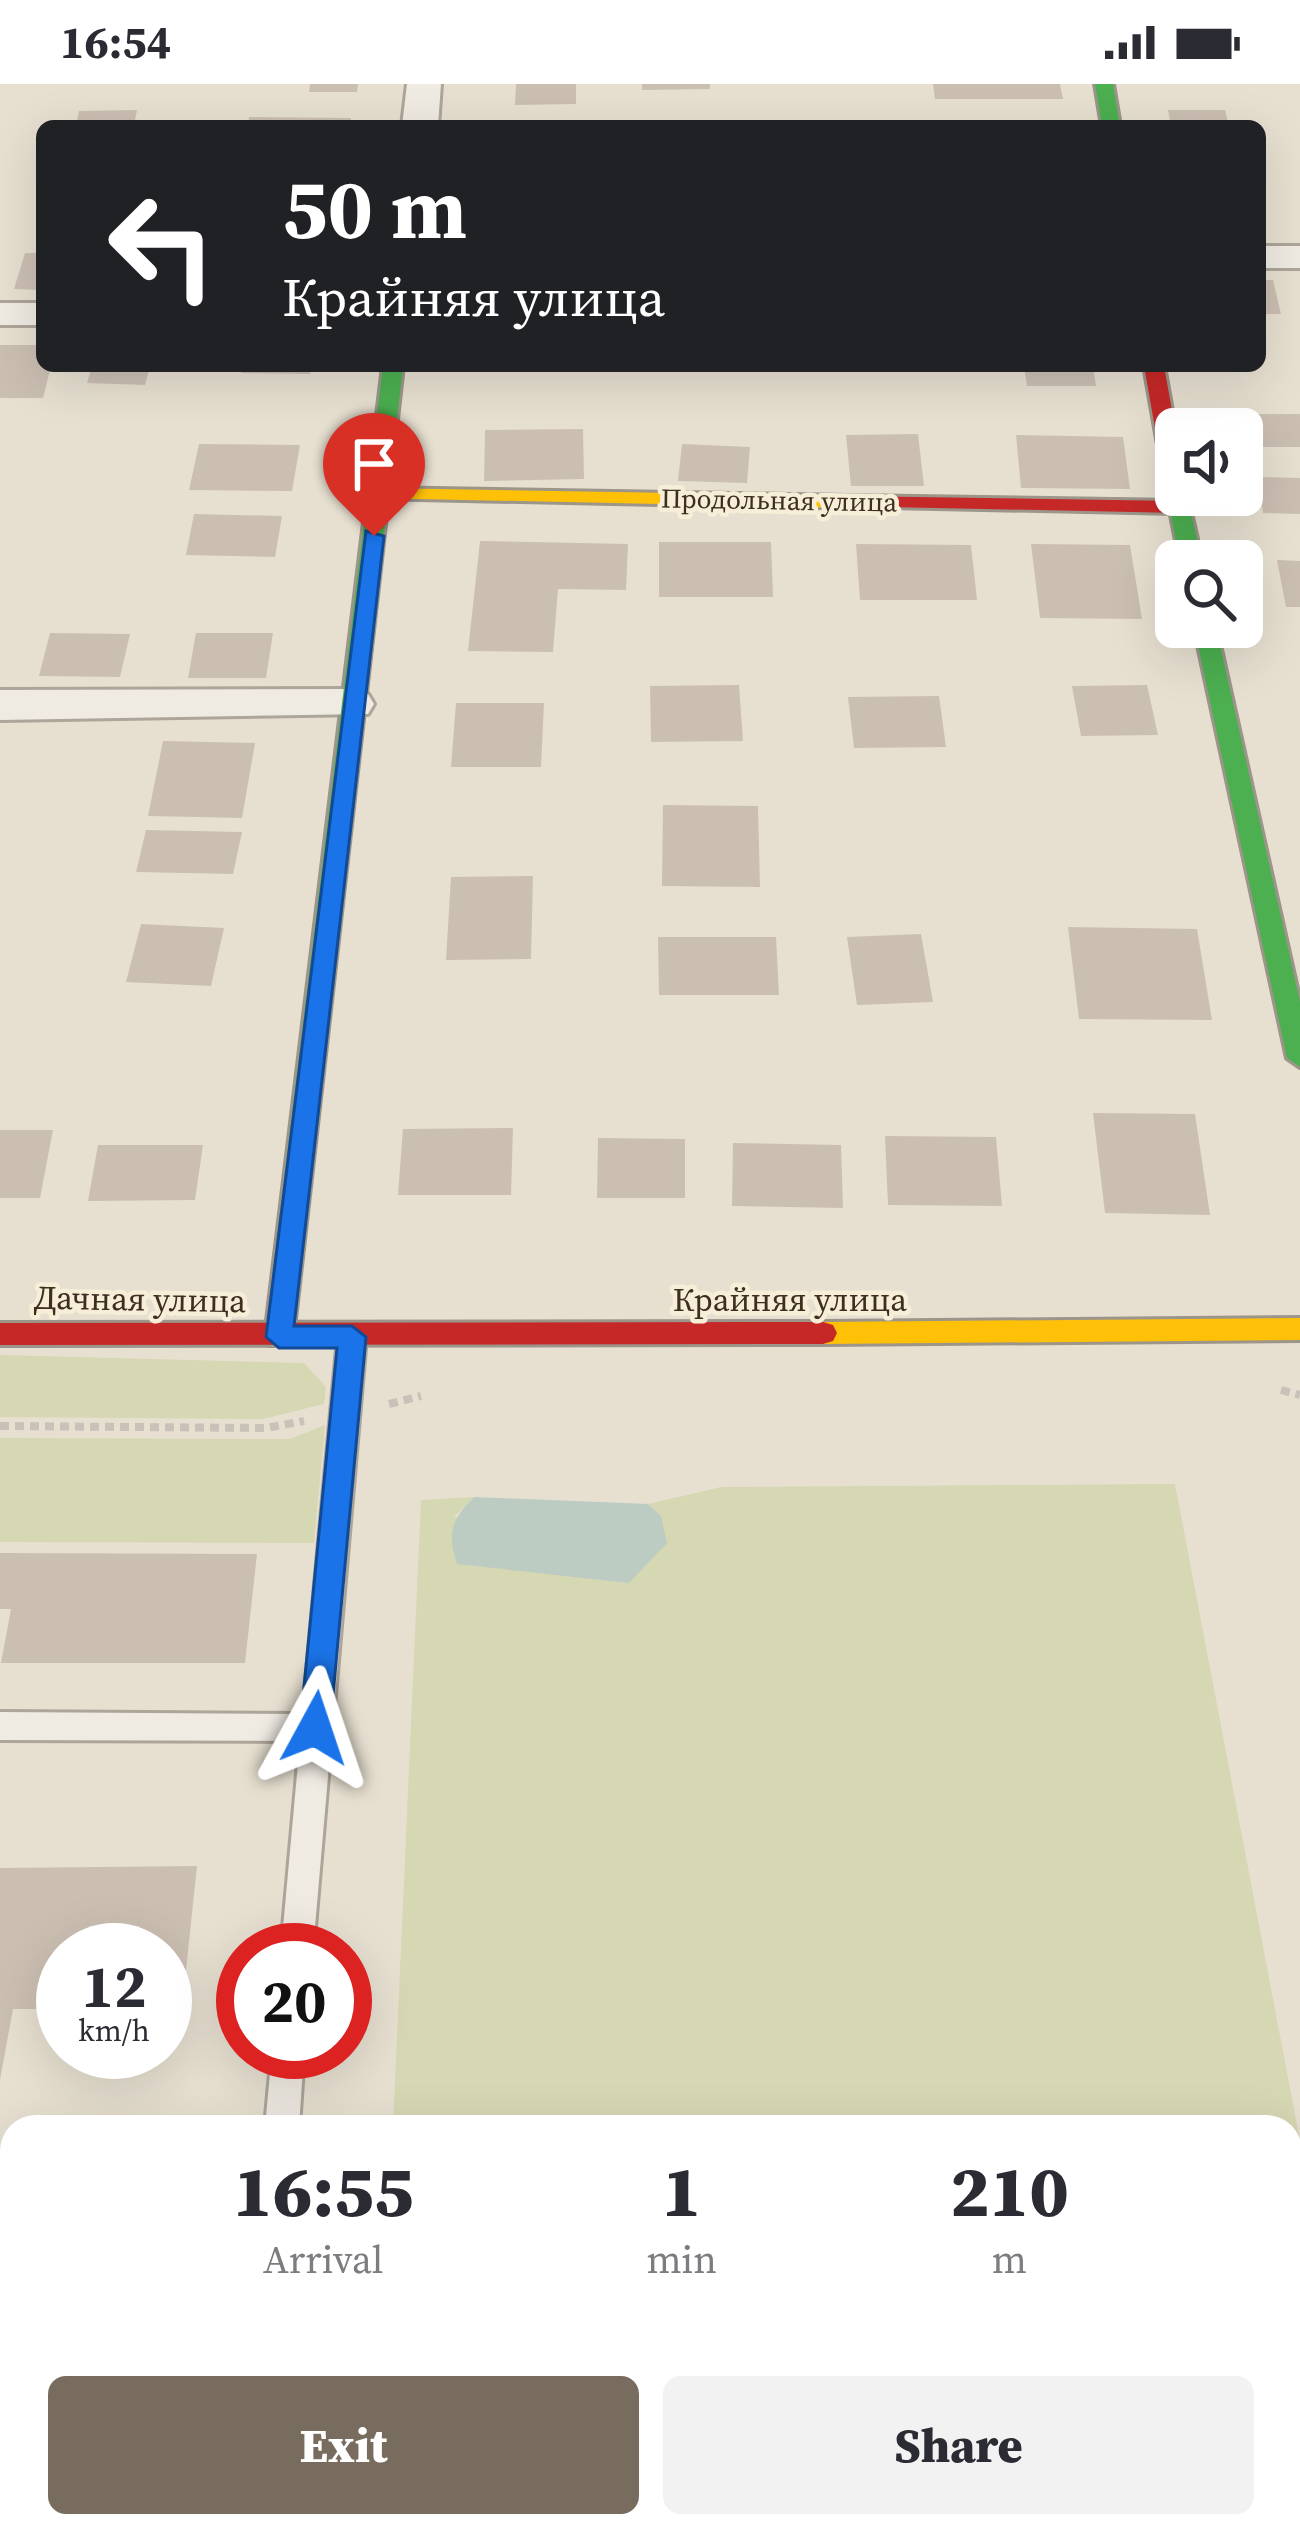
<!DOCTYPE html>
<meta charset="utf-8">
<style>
body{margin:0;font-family:"Source Serif 4",serif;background:#f2f2f3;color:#2b2b33;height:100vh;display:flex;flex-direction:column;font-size:45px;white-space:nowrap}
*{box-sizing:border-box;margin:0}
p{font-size:39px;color:#7c7c81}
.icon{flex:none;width:66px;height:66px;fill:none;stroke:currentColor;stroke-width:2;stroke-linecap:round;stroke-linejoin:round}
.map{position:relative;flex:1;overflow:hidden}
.sheet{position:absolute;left:0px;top:2031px;width:1302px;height:423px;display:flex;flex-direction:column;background:#fff;border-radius:36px 36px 0 0;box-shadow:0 12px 48px #0002}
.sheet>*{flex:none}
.top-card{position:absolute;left:36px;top:36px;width:1230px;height:252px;border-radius:18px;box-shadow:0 12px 48px #0002;background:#202124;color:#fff;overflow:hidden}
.buttons{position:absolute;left:1155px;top:324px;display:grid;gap:24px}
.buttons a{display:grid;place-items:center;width:108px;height:108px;border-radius:18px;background:#fff;box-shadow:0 12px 48px #0002;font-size:60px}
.speed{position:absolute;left:36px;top:1839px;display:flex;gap:24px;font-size:60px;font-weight:700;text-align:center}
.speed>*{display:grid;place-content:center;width:156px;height:156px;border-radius:50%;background:#fff;box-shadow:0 12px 48px #0002;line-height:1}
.speed small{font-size:30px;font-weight:400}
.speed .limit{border:18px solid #d22;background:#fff;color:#111}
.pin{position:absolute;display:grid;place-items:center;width:102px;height:102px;color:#fff;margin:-123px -51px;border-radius:50% 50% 50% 0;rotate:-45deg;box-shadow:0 0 12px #0007}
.pin .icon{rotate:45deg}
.me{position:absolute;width:132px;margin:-66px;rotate:5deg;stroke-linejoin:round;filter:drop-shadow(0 0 9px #0008)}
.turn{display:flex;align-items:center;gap:42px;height:252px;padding:0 48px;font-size:54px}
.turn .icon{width:156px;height:156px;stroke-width:2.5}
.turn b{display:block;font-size:84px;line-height:102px}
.eta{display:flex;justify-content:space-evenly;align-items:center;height:204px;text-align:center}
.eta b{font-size:72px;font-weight:800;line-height:84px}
.button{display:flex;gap:24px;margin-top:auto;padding:24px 48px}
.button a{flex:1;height:138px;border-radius:18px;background:#786c5e;color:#fff;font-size:48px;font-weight:800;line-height:138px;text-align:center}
.button a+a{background:#f2f2f3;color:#2b2b33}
.status{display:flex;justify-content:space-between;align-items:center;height:84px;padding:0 60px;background:#fff;direction:ltr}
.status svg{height:33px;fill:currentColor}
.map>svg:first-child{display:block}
.green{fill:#d6d7b3}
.water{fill:#bcccc2}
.building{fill:#cbbfb2}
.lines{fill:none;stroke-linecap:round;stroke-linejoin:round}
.lane-casing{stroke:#ada599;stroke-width:6}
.street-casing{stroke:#ada599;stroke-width:6}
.fast-casing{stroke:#9c958a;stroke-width:6}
.slow-casing{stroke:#9c958a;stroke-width:6}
.jam-casing{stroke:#9c958a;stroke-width:6}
.path{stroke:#c8c2b9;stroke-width:8;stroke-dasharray:9 6;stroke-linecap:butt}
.lane{fill:#efebe3;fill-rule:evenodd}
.street{fill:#efebe3;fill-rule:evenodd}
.fast{fill:#4caf50;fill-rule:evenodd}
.slow{fill:#ffc107;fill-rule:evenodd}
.jam{fill:#c62828;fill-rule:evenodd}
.route{fill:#1a73e8;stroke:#114b97;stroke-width:3}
.labels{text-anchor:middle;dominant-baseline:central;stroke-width:9;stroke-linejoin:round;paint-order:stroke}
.far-street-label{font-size:27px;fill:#3d2e20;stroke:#f7eed8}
.street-label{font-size:33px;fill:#3d2e20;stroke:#f7eed8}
</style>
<div class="status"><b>16:54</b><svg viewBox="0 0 49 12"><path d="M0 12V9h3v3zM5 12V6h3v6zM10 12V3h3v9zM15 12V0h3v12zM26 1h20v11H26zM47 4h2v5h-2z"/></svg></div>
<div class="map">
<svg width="1300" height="2452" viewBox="0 0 1300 2452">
<rect width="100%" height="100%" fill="#e7e0d1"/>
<!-- green -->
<path class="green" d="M0,1271L304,1279L326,1303L324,1320L263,1335L0,1333Z
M325,1341L314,1459L0,1458V1354L290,1355Z
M1175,1400L1300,2057V2452H1051L1028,2442H1290V2043H393L421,1416L474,1413L454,1433L661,1432L648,1420L721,1403Z
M378,2442H857L836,2452H377Z"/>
<!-- water -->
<path class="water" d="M474,1413L648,1420L661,1432L667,1459L629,1499L457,1480C447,1449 451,1436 474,1413Z"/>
<!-- building -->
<path class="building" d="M310,0H358L357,8H309Z
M516,0H576V20L515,21Z
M642,0H710V5L642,6Z
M933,0H1060L1063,15H935Z
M137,26L134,42H76L79,27Z
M1168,26H1225L1229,42H1171Z
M249,33L351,34L350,42H248Z
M25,169H42V206L14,205Z
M1260,196H1273L1281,230H1260Z
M0,261H42V282H51L43,314H0Z
M92,282H150L145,301L87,299Z
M242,282H312L310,290L241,289Z
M1024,282H1093L1096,302H1027Z
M1245,330H1300V363H1251Z
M583,345L584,395L484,397L485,346Z
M918,350L924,402H851L846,351Z
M1016,351L1123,353L1130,405L1021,404Z
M199,360L300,361L292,407L189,406Z
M682,360L750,363L747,399L678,397Z
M1258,393L1300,394V430L1263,429Z
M194,430L282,432L275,473L186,471Z
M480,457L628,460L626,506L558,505L553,568L468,567Z
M659,458H771L773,513H659Z
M856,460L971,461L977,516H860Z
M1031,460L1130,461L1142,535L1040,534Z
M1277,476L1300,477V523H1286Z
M50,549L130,550L120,593L39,592Z
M196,549H273L266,594H188Z
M739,601L743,657L651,658L650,602Z
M1147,601L1158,651L1081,652L1072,602Z
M939,612L946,663L854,664L848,613Z
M456,619H544L541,683H451Z
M163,657L255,659L242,734L148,732Z
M663,721L758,722L760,803L662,802Z
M146,746L242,748L233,790L136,788Z
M533,792L531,875L446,876L451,793Z
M141,840L224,844L211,902L126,898Z
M1068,843L1197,845L1212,936L1079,935Z
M921,850L933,918L857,921L847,853Z
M658,853H776L779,911H659Z
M1093,1029L1195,1030L1210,1131L1105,1129Z
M513,1044L511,1111H398L403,1045Z
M0,1046H53L40,1114H0Z
M885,1052L996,1053L1002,1122L888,1121Z
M598,1054L685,1055V1114H597Z
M733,1059L841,1061L843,1124L732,1122Z
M98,1061H203L195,1116L88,1117Z
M0,1469L257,1470L245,1579H1L11,1525H0Z
M197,1782L182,1924H165V1866H63V1925H13L0,1996V1784Z"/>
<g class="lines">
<defs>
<path id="lane" d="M352,1242L362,1245L366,1253L313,1866H281L300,1657L0,1656V1628L303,1630L338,1253L342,1245Z
M272,1968H304L299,2043H265Z
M12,2340V2376L0,2381V2345Z
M237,2442H273L272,2452H236Z"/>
<path id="street" d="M407,0H441L438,42H402Z
M1260,162H1300V184H1260Z
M0,219H42V241H0Z
M352,605L368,610L374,620L368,630L0,636V606Z"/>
<path id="fast" d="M1095,0H1113L1120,42H1102Z
M383,282H403L293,1253L289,1261H269L265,1253Z
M1176,405V411H1187L1202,477H1180L1167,411Z
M1194,543H1216L1300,918V983L1287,974Z"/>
<path id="slow" d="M379,404L848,412L858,418L848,424L372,414V406Z
M1300,1234V1256L823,1260L813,1257L809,1249L813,1241L823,1238Z"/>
<path id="jam" d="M1144,282H1164L1176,349V411H1181L1169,410L1166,406Z
M848,412L1179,417L1189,423L1179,429L841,422V414Z
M823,1238L833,1241L837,1249L833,1257L823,1260L0,1261V1239Z"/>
</defs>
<!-- lane casing -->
<use href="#lane" class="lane-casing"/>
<!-- street casing -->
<use href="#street" class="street-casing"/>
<!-- fast casing -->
<use href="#fast" class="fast-casing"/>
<!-- slow casing -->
<use href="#slow" class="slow-casing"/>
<!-- jam casing -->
<use href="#jam" class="jam-casing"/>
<!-- path -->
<path class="path" d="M1281,1306L1300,1311
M389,1320L421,1312
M0,1342L266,1344L304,1337"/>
<!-- lane -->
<use href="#lane" class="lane"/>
<!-- street -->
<use href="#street" class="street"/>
<!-- fast -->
<use href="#fast" class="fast"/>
<!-- slow -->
<use href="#slow" class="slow"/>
<!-- jam -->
<use href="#jam" class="jam"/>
</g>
<!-- route -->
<path class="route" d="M366,447L384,452L294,1242H352L366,1253L330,1644L326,1654L315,1658L304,1654L300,1644L337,1264H279L266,1253Z"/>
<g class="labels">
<!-- far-street labels -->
<g class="far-street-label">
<text transform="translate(779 416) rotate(1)">Продольная улица</text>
</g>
<!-- street labels -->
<g class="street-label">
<text transform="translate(140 1215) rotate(1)">Дачная улица</text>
<text x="790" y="1215">Крайняя улица</text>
</g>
</g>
</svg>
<div class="buttons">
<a><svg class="icon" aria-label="sound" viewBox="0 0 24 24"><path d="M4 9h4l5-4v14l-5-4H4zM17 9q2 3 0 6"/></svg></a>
<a><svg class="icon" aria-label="search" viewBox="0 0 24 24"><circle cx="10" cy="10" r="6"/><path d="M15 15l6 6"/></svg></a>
</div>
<div class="speed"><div>12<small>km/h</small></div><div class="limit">20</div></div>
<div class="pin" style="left:374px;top:452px;background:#d93025"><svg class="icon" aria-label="arrive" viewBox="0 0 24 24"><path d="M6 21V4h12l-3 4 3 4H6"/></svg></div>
<svg class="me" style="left:315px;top:1644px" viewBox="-20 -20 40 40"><path d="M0-17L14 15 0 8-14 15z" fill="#1a73e8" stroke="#fff" stroke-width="4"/></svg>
<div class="top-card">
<div class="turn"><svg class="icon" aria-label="left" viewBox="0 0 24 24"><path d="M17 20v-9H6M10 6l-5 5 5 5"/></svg><div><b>50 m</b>Крайняя улица</div></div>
</div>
<section class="sheet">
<div class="eta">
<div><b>16:55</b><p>Arrival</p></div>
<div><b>1</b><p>min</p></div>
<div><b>210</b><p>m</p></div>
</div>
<div class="button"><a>Exit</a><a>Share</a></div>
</section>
</div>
